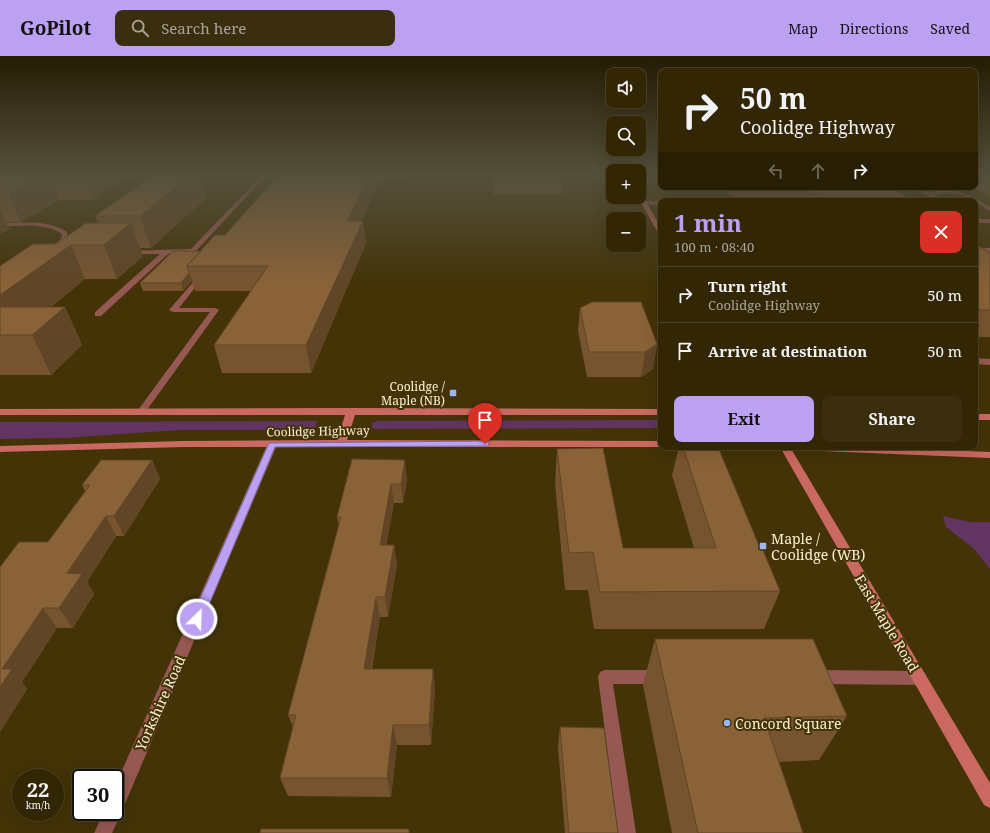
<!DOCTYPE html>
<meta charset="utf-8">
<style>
body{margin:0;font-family:"Noto Serif",serif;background:#3a2e0f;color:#f1f3f6;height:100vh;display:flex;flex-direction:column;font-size:15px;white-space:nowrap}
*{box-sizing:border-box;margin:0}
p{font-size:13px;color:#a8a59a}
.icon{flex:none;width:22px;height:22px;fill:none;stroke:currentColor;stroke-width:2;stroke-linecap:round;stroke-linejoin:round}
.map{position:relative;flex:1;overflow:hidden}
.drawer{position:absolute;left:658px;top:142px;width:320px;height:252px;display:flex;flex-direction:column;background:#322605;border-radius:8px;box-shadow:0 4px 16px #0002,0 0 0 1px #4d4327}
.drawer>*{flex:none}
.top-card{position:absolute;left:658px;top:12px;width:320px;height:122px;border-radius:8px;box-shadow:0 4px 16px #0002,0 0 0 1px #4d4327;background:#322605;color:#f1f3f6;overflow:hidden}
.tools{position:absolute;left:606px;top:12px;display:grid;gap:8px}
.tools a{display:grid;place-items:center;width:40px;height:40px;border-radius:8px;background:#322605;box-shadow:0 4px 16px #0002,0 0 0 1px #4d4327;font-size:20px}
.speed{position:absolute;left:12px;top:713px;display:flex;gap:8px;font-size:20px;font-weight:700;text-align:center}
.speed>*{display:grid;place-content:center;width:52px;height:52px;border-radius:50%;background:#322605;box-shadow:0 4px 16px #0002,0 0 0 1px #4d4327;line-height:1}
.speed small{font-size:10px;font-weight:400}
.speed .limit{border:2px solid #111;border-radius:6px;background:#fff;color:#111}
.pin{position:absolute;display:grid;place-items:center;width:34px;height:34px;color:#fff;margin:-41px -17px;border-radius:50% 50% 50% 0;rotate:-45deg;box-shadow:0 0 4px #0007}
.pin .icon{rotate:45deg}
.me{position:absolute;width:44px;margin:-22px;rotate:24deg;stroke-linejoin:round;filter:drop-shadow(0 0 3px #0008)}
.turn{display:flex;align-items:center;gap:14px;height:84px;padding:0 16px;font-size:18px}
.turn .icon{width:52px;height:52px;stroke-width:2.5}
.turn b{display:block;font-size:28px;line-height:34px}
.lanes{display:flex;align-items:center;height:38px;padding:0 16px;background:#0003;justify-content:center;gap:20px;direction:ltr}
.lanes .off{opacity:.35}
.round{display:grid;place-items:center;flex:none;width:42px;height:42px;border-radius:8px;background:#3a2e0f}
.head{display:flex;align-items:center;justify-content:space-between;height:68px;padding:0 16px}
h1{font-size:24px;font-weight:700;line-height:30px;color:#bca0f2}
.primary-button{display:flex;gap:8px;margin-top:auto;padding:8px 16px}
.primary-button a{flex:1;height:46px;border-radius:8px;background:#bca0f2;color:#111;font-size:16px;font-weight:700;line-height:46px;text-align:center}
.primary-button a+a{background:#3a2e0f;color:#f1f3f6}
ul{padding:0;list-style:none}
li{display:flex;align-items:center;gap:12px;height:56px;padding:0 16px;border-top:1px solid #4d4327}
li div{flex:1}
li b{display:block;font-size:15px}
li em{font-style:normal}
header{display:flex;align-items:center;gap:24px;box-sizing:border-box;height:56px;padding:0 20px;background:#bca0f2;color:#111}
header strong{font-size:19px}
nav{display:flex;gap:22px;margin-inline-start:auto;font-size:14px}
.search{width:280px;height:36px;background:#3a2e0f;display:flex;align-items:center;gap:10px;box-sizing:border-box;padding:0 14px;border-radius:8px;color:#a8a59a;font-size:15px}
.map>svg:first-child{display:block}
.green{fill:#613462}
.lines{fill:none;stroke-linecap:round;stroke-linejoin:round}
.service{fill:#965852;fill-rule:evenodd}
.minor{fill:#965852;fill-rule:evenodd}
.secondary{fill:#ca6961;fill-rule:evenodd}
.wall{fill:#775430}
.shaded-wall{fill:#614527}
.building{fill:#8a6238;stroke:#614527}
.route{fill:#bca0f2;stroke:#7a689d}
.poi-dot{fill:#98b6fd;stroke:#433307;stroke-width:1.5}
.labels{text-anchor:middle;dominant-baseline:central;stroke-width:4;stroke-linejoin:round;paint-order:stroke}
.poi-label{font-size:12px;fill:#fcf0d4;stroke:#433307;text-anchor:end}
.street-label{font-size:12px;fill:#fcf0d4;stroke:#433307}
.near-poi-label{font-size:14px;fill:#fcf0d4;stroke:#433307;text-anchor:start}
.near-street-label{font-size:14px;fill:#fcf0d4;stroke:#433307}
</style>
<header>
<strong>GoPilot</strong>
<div class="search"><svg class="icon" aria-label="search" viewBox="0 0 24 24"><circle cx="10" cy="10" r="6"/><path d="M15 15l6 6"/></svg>Search here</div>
<nav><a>Map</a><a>Directions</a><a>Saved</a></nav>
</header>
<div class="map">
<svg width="990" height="777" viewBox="0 0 990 777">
<rect width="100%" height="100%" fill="#433307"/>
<!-- green -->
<path class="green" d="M661,364V372L376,373L372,372V367L378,365Z
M317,365L315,372L312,374H180L65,382L0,383V366Z
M943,460L970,466H990V513L973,492L946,471Z"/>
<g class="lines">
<!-- service -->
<path class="service" d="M261,120H266L195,196L168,198L101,260H95V256L160,198H128L126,197V195L191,193Z
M365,120H403V121L401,122H367Z
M639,125H661V127H639Z
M907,131H913L929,137L938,134H954L971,140L990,151V155C984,152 978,147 974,145C962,138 947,135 934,139L949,145H941Z
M644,145H661V149L642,148V146Z
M975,160L981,163H990V167H980L975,164Z
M975,192H990V196H975Z
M202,217L205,219L179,252H215L219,254L144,358H138L136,356L138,354L210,256H173L169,254L200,218Z
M975,302L990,303V309L975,308Z
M605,614H658L663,616L665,621L663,626L658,628H613L636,777H618L598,621L600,616Z
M818,614L920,615L925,617L927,622L925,627L920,629L818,628L813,626L811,621L813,616Z"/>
<!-- minor -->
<path class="minor" d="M0,167C22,167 48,163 67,176V184L57,192H53V190L61,183L62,178C45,166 20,170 0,171Z
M272,386L277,389L119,762L112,777H94L104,756H115V730L267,389Z"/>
<!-- secondary -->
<path class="secondary" d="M639,136L642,138L661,172V179L658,177L638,141Z
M351,352L661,353V359H355L347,384L661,385V391H184L0,396V390L184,385L337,384L345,359H0V353Z
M975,358H990V364H975Z
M780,391H790L990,727V752L984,749Z
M792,391H873L990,396V402L797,394Z"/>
</g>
<!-- wall -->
<path class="wall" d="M0,120H130L93,144H59L21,166H6L9,173L0,178Z
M152,120H200L206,142L151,192H140L143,200L117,223H85L51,251H65L82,289L51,319H0V210L56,188L98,167L95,160Z
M370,120H380V124L361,165L366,187L311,317H222L214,289L251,235H195L192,225L183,235H143L140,227L201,195L225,179Z
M494,120L562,121L561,139H494Z
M975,120H990V140L976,133H922L917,131H975Z
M722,131H908V133H894L913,145H792L789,142H732Z
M975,188L990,197V281H975Z
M580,252L657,288L653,313L641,321H587L578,275Z
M679,391H718L760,492L780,535L764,573H594L588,534H565L555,428L557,393L623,492H694L672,419Z
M352,403L407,423L403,447H394L386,489H394L397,509L388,561H380L372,613H433L435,632L431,689H397L391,741L288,740L280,722L293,671L288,659L339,471L337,461Z
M152,404L160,423L124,480H116L87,526L94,538L73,572H57L22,626L27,633L0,676V511L48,486L85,435L82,429Z
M655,583L847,660L819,704L779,706L803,777H672L643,629Z
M560,671L618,777H565L558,691Z"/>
<!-- shaded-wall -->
<path class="shaded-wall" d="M43,120H50L59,144L21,166L8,138Z
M84,120H130L93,144Z
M190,120H200L206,142L151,192L140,160Z
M370,120H380V124L350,187L347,165Z
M0,153L9,173L0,178Z
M363,165L366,187L311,317L306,289Z
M131,167L143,200L117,223L104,189Z
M71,189L85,223L16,279H0V239Z
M189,217L192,225L183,235L181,227Z
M65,251L82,289L51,319L32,279Z
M657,288L653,313L641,321L645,296Z
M152,404L160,423L124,480L114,460Z
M405,404L407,423L403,447L401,428Z
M391,428L394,447L383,509L380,489Z
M106,460L116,480L87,526L94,538L73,572L59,552L67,517Z
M394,489L397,509L388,561L385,541Z
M376,541L380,561L368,632L364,613Z
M43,552L57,572L22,626L27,633L0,676V631L2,613Z
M433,613L435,632L431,689L429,669Z
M393,669L397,689L391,741L387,722Z"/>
<!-- building -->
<path class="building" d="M0,120H43L8,138H0Z
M152,120H190L140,160H95Z
M278,120H370L347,165H363L306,289H214L268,210H187L215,179H225Z
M494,120H562V121H494Z
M805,131H891L913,145H822Z
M86,167H131L104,189H71L0,239V210L33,188H56Z
M975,188L990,197V254H975Z
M173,195H201L187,210L189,217L181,227H140Z
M592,246H641L657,288L645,296H589L580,252Z
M0,251H65L32,279H0Z
M683,391H718L760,492H762L780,535L600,536L593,496L569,497L557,393L603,392L623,492H716Z
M352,403L405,404L401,428H391L380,489H394L385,541H376L364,613H433L429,669H393L387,722H280L296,659H288L341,461H337Z
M101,404H152L114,460H106L67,517L82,518L59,552H43L2,613H12L0,631V511L19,486H48L90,429H82Z
M655,583H813L847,660L764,662L803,777H698Z
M560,671L604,672L618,777H569Z
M261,773H409V777H260Z"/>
<!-- sky -->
<linearGradient id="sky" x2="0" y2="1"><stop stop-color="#251c04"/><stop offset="0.52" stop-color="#55503c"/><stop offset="1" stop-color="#55503c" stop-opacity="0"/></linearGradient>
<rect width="990" height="229" fill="url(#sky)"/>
<!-- route -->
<path class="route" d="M485,385L488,386L489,388L488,390L275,391L203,563L201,567L197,568L192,567L191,563L269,387Z"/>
<!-- markers -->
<g class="poi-dot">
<rect x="449" y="333" width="8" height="8" rx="2"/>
<rect x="759" y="486" width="8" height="8" rx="2"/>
<circle cx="727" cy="667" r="4"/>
</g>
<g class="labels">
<!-- poi labels -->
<g class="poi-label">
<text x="445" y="330">Coolidge /<tspan x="445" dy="14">Maple (NB)</tspan></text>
</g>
<!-- street labels -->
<g class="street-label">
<text transform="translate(318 375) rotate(-1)">Coolidge Highway</text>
</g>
<!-- near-poi labels -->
<g class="near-poi-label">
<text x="771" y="482">Maple /<tspan x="771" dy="16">Coolidge (WB)</tspan></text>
<text x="735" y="667">Concord Square</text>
</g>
<!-- near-street labels -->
<g class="near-street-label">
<text transform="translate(887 567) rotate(59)">East Maple Road</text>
<text transform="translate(160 647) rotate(-66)">Yorkshire Road</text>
</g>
</g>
</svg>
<div class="tools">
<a><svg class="icon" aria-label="sound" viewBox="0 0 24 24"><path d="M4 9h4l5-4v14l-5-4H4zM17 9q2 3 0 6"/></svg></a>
<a><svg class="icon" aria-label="search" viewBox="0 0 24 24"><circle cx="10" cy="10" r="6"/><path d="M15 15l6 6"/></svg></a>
<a>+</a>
<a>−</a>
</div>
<div class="speed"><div>22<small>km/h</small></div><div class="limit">30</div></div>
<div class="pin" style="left:485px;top:388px;background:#d93025"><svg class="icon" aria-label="arrive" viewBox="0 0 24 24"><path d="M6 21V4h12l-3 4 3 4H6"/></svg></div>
<svg class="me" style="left:197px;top:563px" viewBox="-20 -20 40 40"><circle r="17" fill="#bca0f2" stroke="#fff" stroke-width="3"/><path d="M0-11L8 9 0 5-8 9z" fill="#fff"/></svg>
<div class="top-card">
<div class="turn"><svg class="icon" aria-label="right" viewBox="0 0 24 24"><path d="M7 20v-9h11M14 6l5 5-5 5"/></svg><div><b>50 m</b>Coolidge Highway</div></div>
<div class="lanes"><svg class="icon off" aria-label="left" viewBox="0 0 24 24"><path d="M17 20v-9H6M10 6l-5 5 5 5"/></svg><svg class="icon off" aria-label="ahead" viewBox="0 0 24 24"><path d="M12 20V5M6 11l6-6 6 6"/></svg><svg class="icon" aria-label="right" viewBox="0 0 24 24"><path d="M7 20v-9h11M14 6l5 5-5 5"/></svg></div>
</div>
<section class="drawer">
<div class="head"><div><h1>1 min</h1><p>100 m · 08:40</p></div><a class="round" style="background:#d93025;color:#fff"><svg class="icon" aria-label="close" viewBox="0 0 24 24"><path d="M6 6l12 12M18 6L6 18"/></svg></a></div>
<ul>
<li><svg class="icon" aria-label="right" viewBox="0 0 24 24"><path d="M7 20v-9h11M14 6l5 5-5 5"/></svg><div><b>Turn right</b><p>Coolidge Highway</p></div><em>50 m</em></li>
<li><svg class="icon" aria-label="arrive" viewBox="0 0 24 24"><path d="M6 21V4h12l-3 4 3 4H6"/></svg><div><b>Arrive at destination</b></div><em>50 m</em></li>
</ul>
<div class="primary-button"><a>Exit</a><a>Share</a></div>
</section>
</div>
